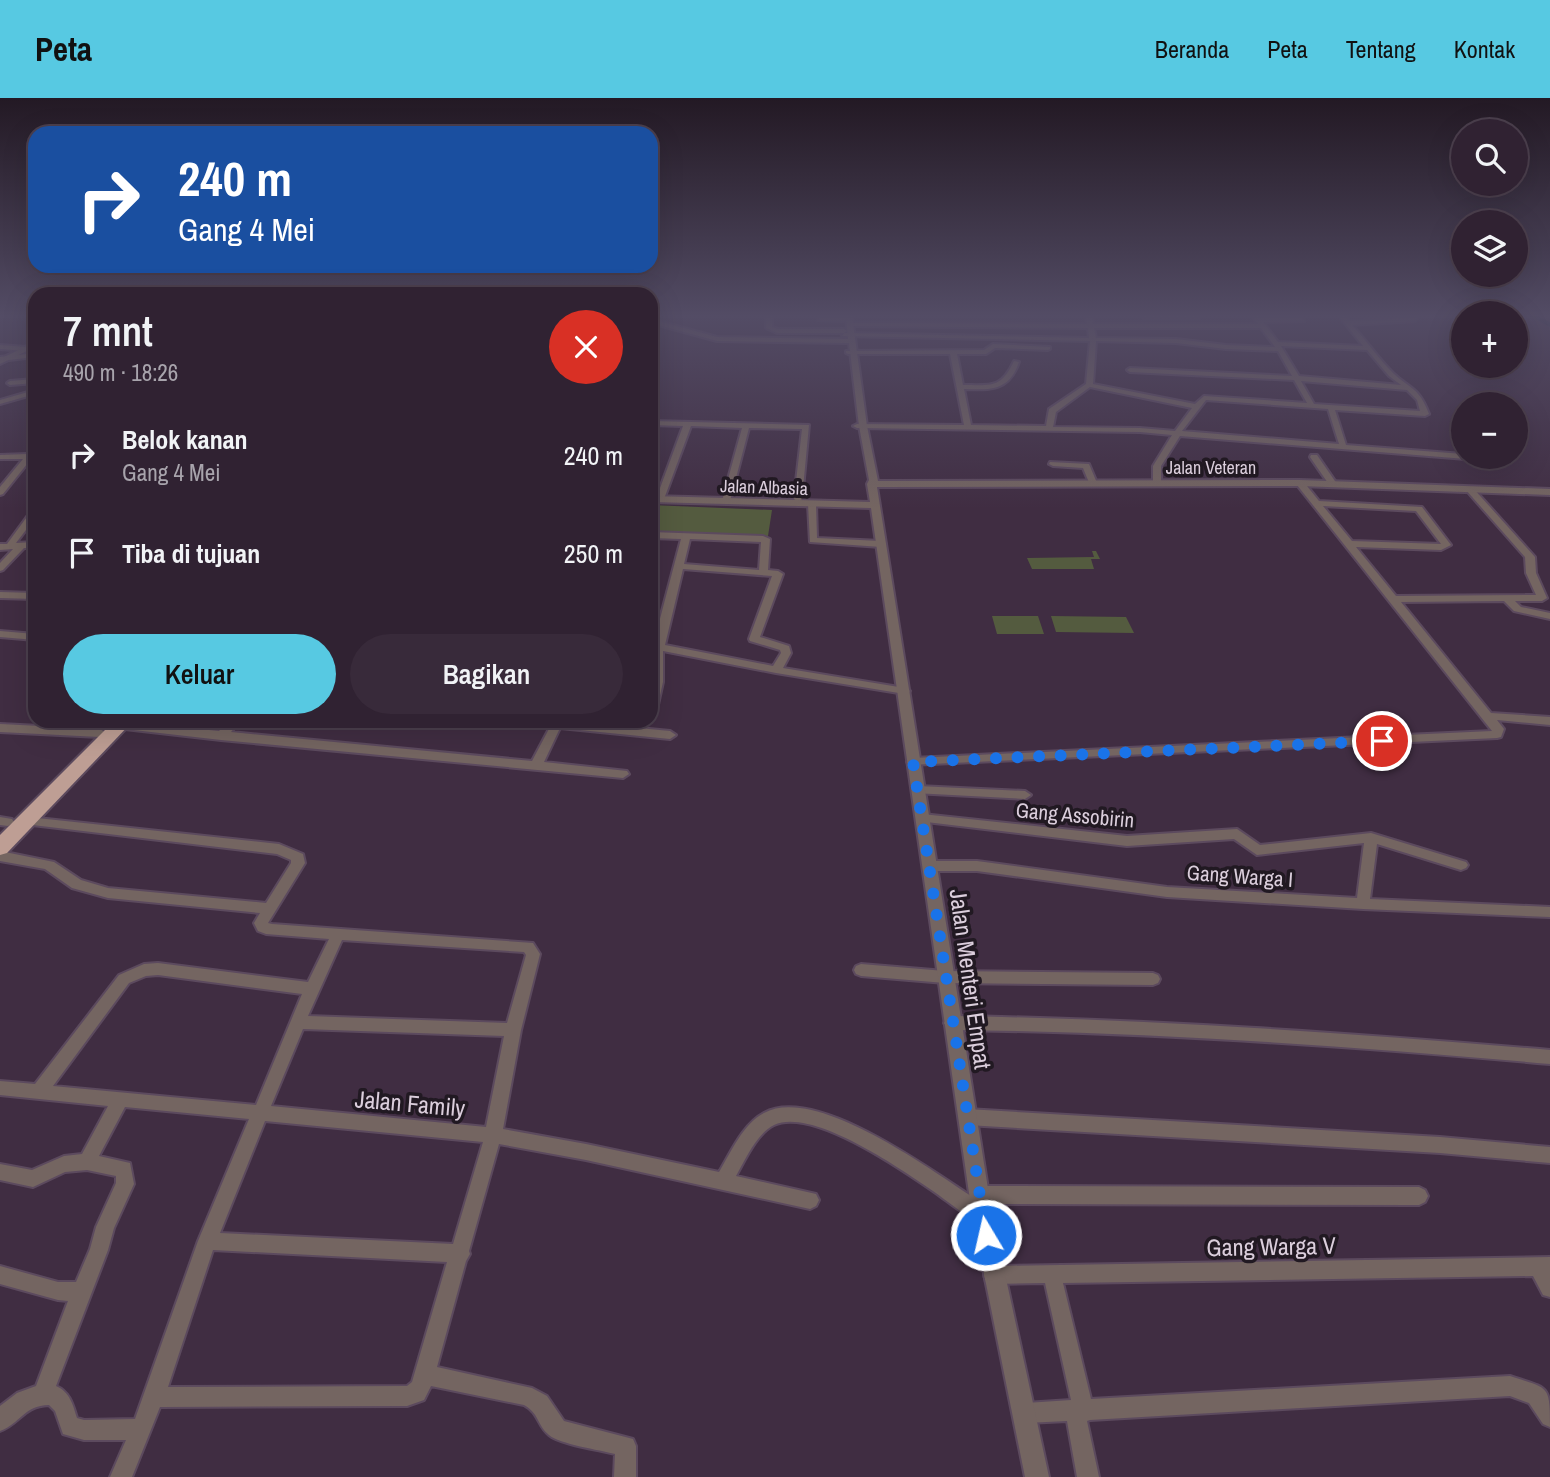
<!DOCTYPE html>
<html lang="id">
<meta charset="utf-8">
<style>
body{margin:0;font-family:"Archivo Narrow",sans-serif;background:#382a3a;color:#f1f3f6;height:100vh;display:flex;flex-direction:column;font-size:26px;white-space:nowrap}
*{box-sizing:border-box;margin:0}
p{font-size:23px;color:#a8a4ac}
.icon{flex:none;width:38px;height:38px;fill:none;stroke:currentColor;stroke-width:2;stroke-linecap:round;stroke-linejoin:round}
.map{position:relative;flex:1;overflow:hidden}
.drawer{position:absolute;left:28px;top:189px;width:630px;height:441px;display:flex;flex-direction:column;background:#302232;border-radius:21px;box-shadow:0 7px 28px #0002,0 0 0 2px #4b3f4d}
.drawer>*{flex:none}
.hud{position:absolute;left:28px;top:28px;width:630px;height:147px;border-radius:21px;box-shadow:0 7px 28px #0002,0 0 0 2px #4b3f4d;background:#1a4fa0;color:#fff;overflow:hidden}
.fabs{position:absolute;left:1451px;top:21px;display:grid;gap:14px}
.fabs a{display:grid;place-items:center;width:77px;height:77px;border-radius:50%;background:#302232;box-shadow:0 7px 28px #0002,0 0 0 2px #4b3f4d;font-size:35px}
.pin{position:absolute;display:grid;place-items:center;width:60px;height:60px;color:#fff;margin:-30px;border:4px solid #fff;border-radius:50%;box-shadow:0 2px 7px #0007}
.me{position:absolute;width:77px;margin:-38px;rotate:351deg;stroke-linejoin:round;filter:drop-shadow(0 0 5px #0008)}
.turn{display:flex;align-items:center;gap:24px;height:147px;padding:0 35px;font-size:32px}
.turn .icon{width:91px;height:91px;stroke-width:2.5}
.turn b{display:block;font-size:49px;line-height:60px}
.round{display:grid;place-items:center;flex:none;width:74px;height:74px;border-radius:37px;background:#382a3a}
.summary{display:flex;align-items:center;justify-content:space-between;height:119px;padding:0 35px}
h1{font-size:42px;font-weight:600;line-height:52px}
.action{display:flex;gap:14px;margin-top:auto;padding:14px 35px}
.action a{flex:1;height:80px;border-radius:42px;background:#57c9e2;color:#111;font-size:28px;font-weight:600;line-height:80px;text-align:center}
.action a+a{background:#382a3a;color:#f1f3f6}
ul{padding:0;list-style:none}
li{display:flex;align-items:center;gap:21px;height:98px;padding:0 35px}
li div{flex:1}
li b{display:block;font-size:26px}
li em{font-style:normal}
header{display:flex;align-items:center;gap:42px;box-sizing:border-box;height:98px;padding:0 35px;background:#57c9e2;color:#111}
header strong{font-size:33px}
nav{display:flex;gap:38px;margin-inline-start:auto;font-size:24px}
.map>svg:first-child{display:block}
.green{fill:#545b3f}
.lines{fill:none;stroke-linecap:round;stroke-linejoin:round}
.canal{fill:#001d33;fill-rule:evenodd}
.minor-casing{stroke:#5c4a5e;stroke-width:4}
.tertiary-casing{stroke:#5c4a5e;stroke-width:4}
.trunk-casing{stroke:#5c4a5e;stroke-width:4}
.minor{fill:#746561;fill-rule:evenodd}
.tertiary{fill:#746561;fill-rule:evenodd}
.trunk{fill:#be9e94;fill-rule:evenodd}
.route{stroke:#1a73e8;stroke-width:12;stroke-dasharray:0 21.6}
.labels{text-anchor:middle;dominant-baseline:central;stroke-width:7;stroke-linejoin:round;paint-order:stroke}
.far-street-label{font-size:18px;fill:#dbcedc;stroke:#211922}
.street-label{font-size:21px;fill:#dbcedc;stroke:#211922}
.near-street-label{font-size:24px;fill:#dbcedc;stroke:#211922}
</style>
<header>
<strong>Peta</strong>
<nav><a>Beranda</a><a>Peta</a><a>Tentang</a><a>Kontak</a></nav>
</header>
<div class="map">
<svg width="1550" height="1379" viewBox="0 0 1550 1379">
<rect width="100%" height="100%" fill="#402d42"/>
<!-- green -->
<path class="green" d="M651,407L772,412L768,438L651,434Z
M1092,453H1096L1100,461H1091L1094,471H1032L1027,460L1094,459Z
M992,518H1038L1044,536H997Z
M1051,518L1126,519L1134,535L1056,534Z"/>
<g class="lines">
<!-- canal -->
<path class="canal" d="M1530,218H1538L1550,224V229Z"/>
<defs>
<path id="minor" d="M766,218H772V229L778,231H844L847,233L844,235H777L766,230Z
M1086,218H1092L1093,226H1258L1252,218H1258L1260,220H1302L1304,223L1263,224L1278,244L1363,248L1339,218H1345L1350,223L1417,220L1415,223L1352,227C1366,242 1378,260 1393,275C1411,292 1419,289 1429,316L1425,318L1335,312L1346,347L1463,356V359H1470L1466,361L1180,338L1161,368V385L1157,387L1153,385V368L1172,337L1140,334L857,330L853,328L857,326L964,327L950,256H848L846,255V253L984,252L993,246L1050,249V251L1048,252L995,250L986,256H957L963,287C991,287 1001,291 1014,263L1019,264C1009,293 991,292 964,291L971,327L1046,328L1049,311L1086,286L1090,243L842,238L844,235L1089,240L1088,230L851,228L849,225L1087,226ZM1094,230H1261L1275,249L1226,247L1176,241L1096,240ZM1096,243L1176,245L1226,251L1278,253L1292,278L1130,270L1127,272L1130,274L1294,282L1307,305L1204,298L1195,306L1093,286ZM1281,248L1367,252L1389,278L1401,287L1299,278ZM1301,283L1407,292L1417,302L1420,313L1314,306ZM1090,289L1192,310L1175,333L1140,330L1053,329L1056,314ZM1206,302L1328,311L1339,346L1182,333Z
M1142,218H1202L1199,220H1145Z
M820,219H843L846,221L843,223L818,222Z
M0,247L26,249L29,251L26,253L0,251Z
M35,255V259L0,263V259Z
M35,281V285L10,287L7,285L10,283Z
M35,292V296L0,306V302Z
M651,323L809,327L802,401L798,404L794,401L802,331L749,330L730,403L726,406L722,403L742,330L691,328L664,401L657,403L656,401L683,328L651,327Z
M27,356L31,361L3,396L0,397V389L23,361H0V357Z
M1311,357H1317L1337,386L1336,388H1330L1310,359Z
M1050,364L1089,366L1097,385L1090,387L1083,370L1053,368L1049,366Z
M1297,383H1303L1319,403L1422,409L1451,447L1441,452L1356,449L1396,498L1536,497L1526,475L1525,459L1466,392L1473,390L1535,459L1536,475L1547,500L1542,503H1515L1521,509L1550,515V521L1514,513L1504,503L1401,504L1491,615L1550,619V627L1497,622L1504,631L1501,639L1497,640L909,667L907,664L913,660L1492,633L1297,387ZM1323,408L1416,413L1441,446L1352,443Z
M812,403L816,406L817,440L881,443L886,446L881,449L810,444L808,406Z
M35,411V420L16,445L35,444V450H24L3,472L0,473V465L13,451L0,452V446H7L32,412Z
M651,434L763,438L770,441L768,472L778,473L783,476L760,539L789,548L791,555L783,570L905,590L910,593L905,596L776,575L663,553V584L657,611L651,615L653,572L651,555L681,441L651,440ZM690,441L761,444L759,472L684,466ZM683,471L772,478L749,541L750,543L780,552L781,555L773,568L665,547Z
M0,494L35,495V501L0,500Z
M0,533L35,536V542L0,539Z
M120,623L219,633L228,623H240L231,634L532,663L550,629L530,627L524,623H566L670,633L676,637L670,641L560,630L544,664L627,673L629,676L623,680L221,642L116,630L114,627L116,624Z
M0,626L100,631L106,635L100,639L0,634Z
M918,688L1025,693L1031,697L1025,701L914,695L912,692Z
M922,716L1127,738L1237,731L1260,747L1371,735L1466,764L1468,767L1466,770L1461,772L1377,746L1370,801L1550,809V819L1363,811L1167,799L977,773H930L925,771L923,768L925,765L930,763H977L1167,789L1357,800L1364,745L1257,757L1234,741L1127,748L918,723L916,720L918,717Z
M0,719L12,721L14,724L8,728L0,727Z
M28,719L279,746L303,756L305,765L268,825L272,826L533,845L540,856L521,932L503,1031L586,1046L719,1074C731,1054 743,1026 764,1015C815,987 928,1070 971,1098L973,1091L979,1088L1419,1089L1425,1092L1428,1098L1425,1104L1419,1107L982,1106L988,1110L991,1116L988,1122L982,1125C964,1118 949,1104 933,1093C901,1071 812,1009 774,1027C757,1035 745,1062 736,1078L816,1096L819,1102L816,1108L810,1111L586,1062L499,1046L469,1153L470,1156L466,1163L437,1269L532,1290L547,1298L564,1323L633,1341L636,1348V1379H614L615,1356C600,1352 559,1346 549,1337C537,1327 539,1315 524,1307L431,1288L424,1302L407,1308L160,1309L132,1379H110L126,1342H84L63,1336L55,1313L49,1307C23,1308 21,1325 0,1333V1308L17,1295L36,1288L68,1203L58,1202L0,1186V1168L58,1184H76L90,1151L96,1129L116,1085V1078L87,1072L65,1074L33,1089L0,1082V1066L32,1072L64,1058L82,1056L108,1008L0,997V983L35,986L119,877L144,866L158,865L308,884L329,841L266,836L258,833L254,825L260,815L108,800L72,790L45,771L0,763V753L54,764L81,782L108,790L266,805L291,765V762L277,756L24,726L22,723ZM342,842L524,854L526,857L507,925L308,918ZM158,877L302,896L256,1007L53,988L129,885L146,878ZM303,931L504,938L486,1029L271,1008ZM125,1009L249,1021L198,1143L135,1321L84,1322L77,1320C73,1307 70,1294 56,1288L108,1152L114,1130L134,1086L130,1065L99,1058ZM265,1023L483,1044L453,1146L220,1135ZM213,1152L447,1164L412,1284L407,1288L168,1289Z
M861,866L945,873L1153,875L1158,877L1160,881L1158,885L1153,887L945,885L861,878L856,876L854,872L856,868Z
M952,918C1152,921 1351,935 1550,952V966C1351,948 1152,934 952,932L947,930L944,925L947,920Z
M967,1011L1440,1039L1550,1049V1065L1440,1055L967,1027L961,1024L959,1019L961,1014Z
M1550,1159V1199L1543,1197L1533,1178L1063,1185L1091,1301L1510,1278C1549,1291 1550,1286 1550,1329L1543,1326L1529,1305L1510,1298L1090,1322L1087,1323L1099,1379H1077L1067,1323L1026,1325L1019,1322L1016,1315L1019,1308L1026,1305L1071,1302L1045,1185L993,1186L986,1184L984,1177L986,1170L993,1168Z"/>
<path id="tertiary" d="M846,218H852L867,328L878,383L1300,382L1550,391V397L1300,388L877,389L992,1116L1049,1379H1025L972,1116L871,410L651,404V398L870,404L867,386L869,382L859,328L849,245L717,243L651,225V221L717,239L848,241Z
M35,244V249L0,266V261Z"/>
<path id="trunk" d="M114,623H133L7,755L0,757V737Z"/>
</defs>
<!-- minor casing -->
<use href="#minor" class="minor-casing"/>
<!-- tertiary casing -->
<use href="#tertiary" class="tertiary-casing"/>
<!-- trunk casing -->
<use href="#trunk" class="trunk-casing"/>
<!-- minor -->
<use href="#minor" class="minor"/>
<!-- tertiary -->
<use href="#tertiary" class="tertiary"/>
<!-- trunk -->
<use href="#trunk" class="trunk"/>
</g>
<!-- sky -->
<linearGradient id="sky" x2="0" y2="1"><stop stop-color="#231924"/><stop offset="0.53" stop-color="#534c65"/><stop offset="1" stop-color="#534c65" stop-opacity="0"/></linearGradient>
<rect width="1550" height="411" fill="url(#sky)"/>
<g class="lines">
<!-- route -->
<path class="route" d="M986,1137L913,664L1382,643"/>
</g>
<g class="labels">
<!-- far-street labels -->
<g class="far-street-label">
<text x="1211" y="369">Jalan Veteran</text>
<text transform="translate(764 389) rotate(2)">Jalan Albasia</text>
</g>
<!-- street labels -->
<g class="street-label">
<text transform="translate(1075 717) rotate(5)">Gang Assobirin</text>
<text transform="translate(1240 778) rotate(4)">Gang Warga I</text>
</g>
<!-- near-street labels -->
<g class="near-street-label">
<text transform="translate(971 881) rotate(82)">Jalan Menteri Empat</text>
<text transform="translate(410 1005) rotate(5)">Jalan Family</text>
<text transform="translate(1271 1148) rotate(-1)">Gang Warga V</text>
</g>
</g>
</svg>
<div class="fabs">
<a><svg class="icon" aria-label="search" viewBox="0 0 24 24"><circle cx="10" cy="10" r="6"/><path d="M15 15l6 6"/></svg></a>
<a><svg class="icon" aria-label="layers" viewBox="0 0 24 24"><path d="M12 4l9 5-9 5-9-5zM3 14l9 5 9-5"/></svg></a>
<a>+</a>
<a>−</a>
</div>
<div class="pin" style="left:1382px;top:643px;background:#d93025"><svg class="icon" aria-label="arrive" viewBox="0 0 24 24"><path d="M6 21V4h12l-3 4 3 4H6"/></svg></div>
<svg class="me" style="left:986px;top:1137px" viewBox="-20 -20 40 40"><circle r="17" fill="#1a73e8" stroke="#fff" stroke-width="3"/><path d="M0-11L8 9 0 5-8 9z" fill="#fff"/></svg>
<div class="hud">
<div class="turn"><svg class="icon" aria-label="right" viewBox="0 0 24 24"><path d="M7 20v-9h11M14 6l5 5-5 5"/></svg><div><b>240 m</b>Gang 4 Mei</div></div>
</div>
<section class="drawer">
<div class="summary"><div><h1>7 mnt</h1><p>490 m · 18:26</p></div><a class="round" style="background:#d93025;color:#fff"><svg class="icon" aria-label="close" viewBox="0 0 24 24"><path d="M6 6l12 12M18 6L6 18"/></svg></a></div>
<ul>
<li><svg class="icon" aria-label="right" viewBox="0 0 24 24"><path d="M7 20v-9h11M14 6l5 5-5 5"/></svg><div><b>Belok kanan</b><p>Gang 4 Mei</p></div><em>240 m</em></li>
<li><svg class="icon" aria-label="arrive" viewBox="0 0 24 24"><path d="M6 21V4h12l-3 4 3 4H6"/></svg><div><b>Tiba di tujuan</b></div><em>250 m</em></li>
</ul>
<div class="action"><a>Keluar</a><a>Bagikan</a></div>
</section>
</div>
